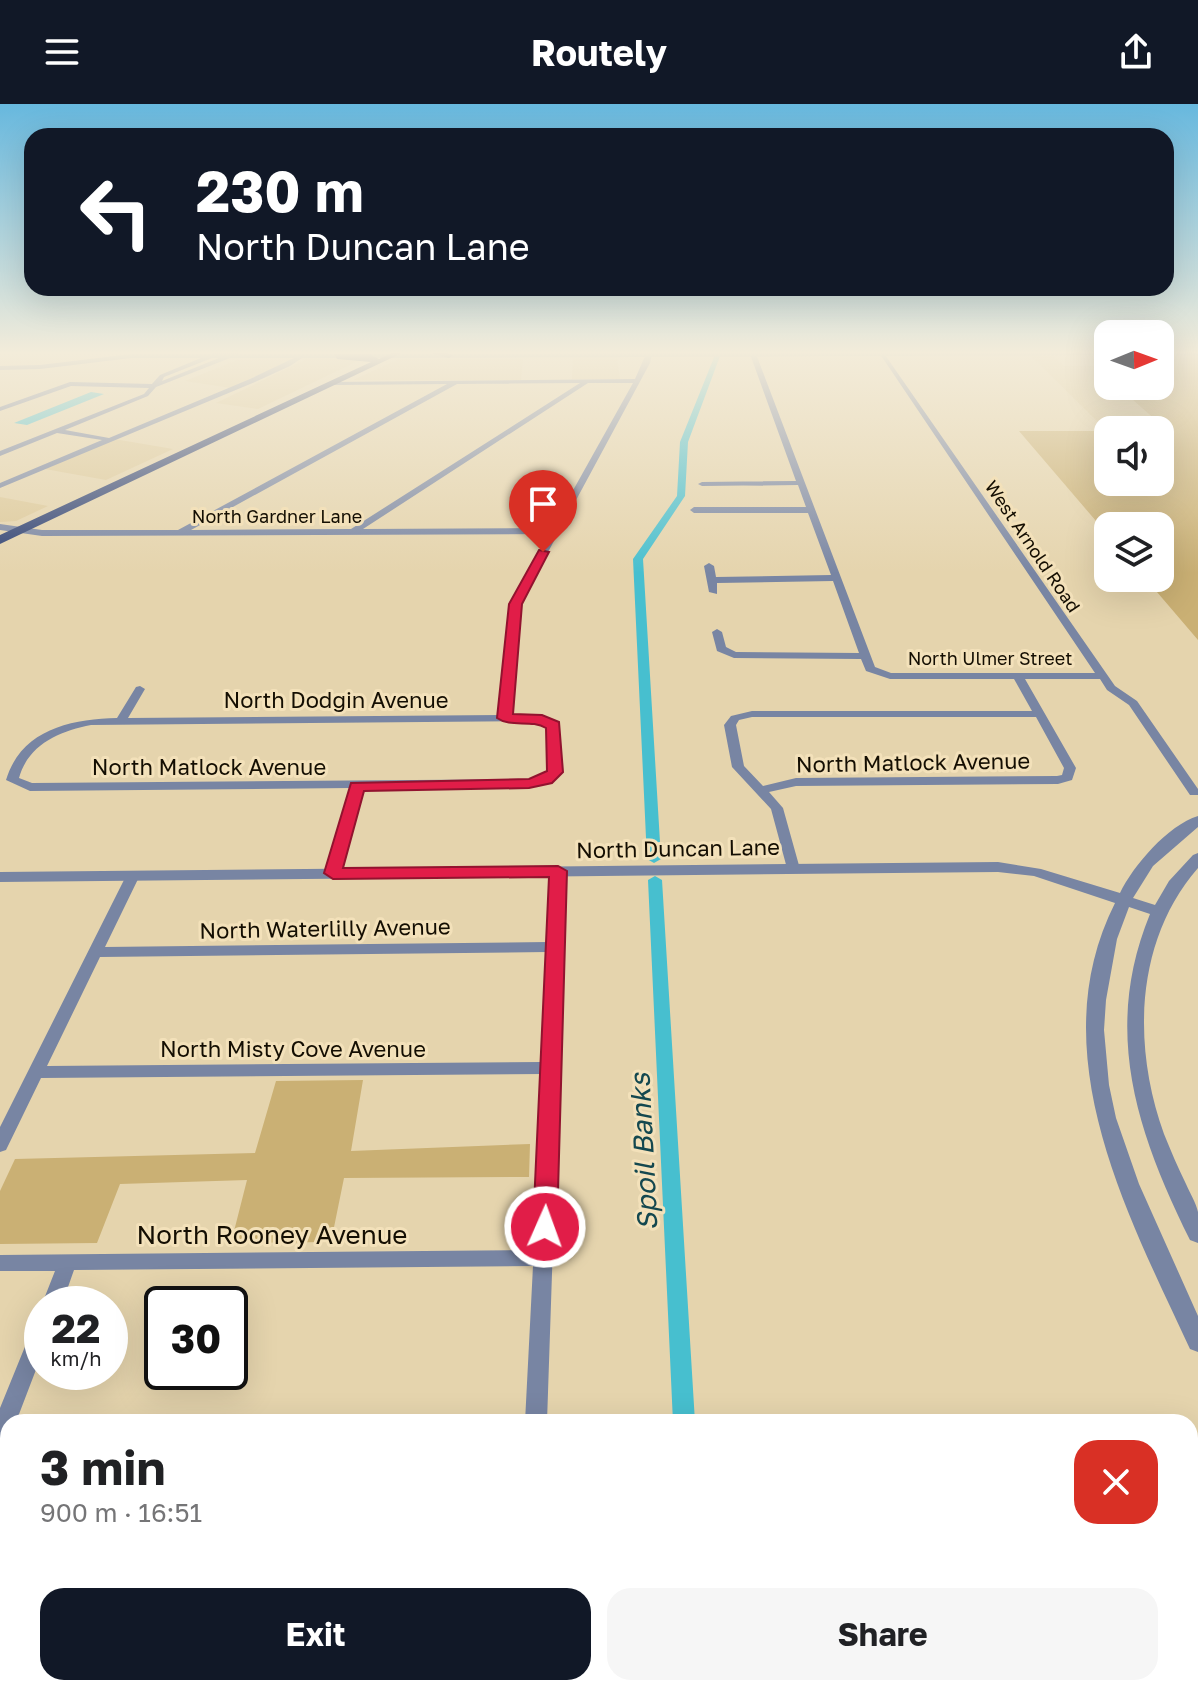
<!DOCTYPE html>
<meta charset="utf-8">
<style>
body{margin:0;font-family:"Golos Text",sans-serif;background:#f6f6f6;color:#202124;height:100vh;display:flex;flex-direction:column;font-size:30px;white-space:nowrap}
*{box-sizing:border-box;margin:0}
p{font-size:26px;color:#757577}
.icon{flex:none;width:44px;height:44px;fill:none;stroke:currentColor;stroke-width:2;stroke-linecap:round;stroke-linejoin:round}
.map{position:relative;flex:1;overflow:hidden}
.drawer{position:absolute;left:0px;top:1310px;width:1198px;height:282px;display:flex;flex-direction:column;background:#fff;border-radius:24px 24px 0 0;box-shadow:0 8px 32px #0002}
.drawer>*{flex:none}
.banner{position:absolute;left:24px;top:24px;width:1150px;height:168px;border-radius:24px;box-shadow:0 8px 32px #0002;background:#111827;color:#fff;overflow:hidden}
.needle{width:52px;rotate:89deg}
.controls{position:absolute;left:1094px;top:216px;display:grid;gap:16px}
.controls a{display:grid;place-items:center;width:80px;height:80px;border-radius:16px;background:#fff;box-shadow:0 8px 32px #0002;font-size:40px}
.speed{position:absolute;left:24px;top:1182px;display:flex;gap:16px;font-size:40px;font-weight:700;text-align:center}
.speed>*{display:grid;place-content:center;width:104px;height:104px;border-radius:50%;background:#fff;box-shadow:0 8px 32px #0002;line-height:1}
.speed small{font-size:20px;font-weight:400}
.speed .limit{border:4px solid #111;border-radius:12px;background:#fff;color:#111}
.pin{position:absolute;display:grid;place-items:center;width:68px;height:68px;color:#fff;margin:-82px -34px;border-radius:50% 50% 50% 0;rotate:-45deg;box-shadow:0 0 8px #0007}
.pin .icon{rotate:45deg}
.me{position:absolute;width:88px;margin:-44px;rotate:2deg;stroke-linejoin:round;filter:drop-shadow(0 0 6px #0008)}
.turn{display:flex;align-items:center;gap:28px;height:168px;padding:0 40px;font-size:36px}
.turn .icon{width:104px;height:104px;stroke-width:2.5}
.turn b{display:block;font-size:56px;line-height:68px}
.round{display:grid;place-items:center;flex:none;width:84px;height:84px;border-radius:24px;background:#f6f6f6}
.summary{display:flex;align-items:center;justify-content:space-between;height:136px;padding:0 40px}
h1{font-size:48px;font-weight:700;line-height:60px}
.primary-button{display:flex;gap:16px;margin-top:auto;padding:16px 40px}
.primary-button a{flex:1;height:92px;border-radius:24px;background:#111827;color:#fff;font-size:32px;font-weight:700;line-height:92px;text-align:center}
.primary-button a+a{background:#f6f6f6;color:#202124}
header{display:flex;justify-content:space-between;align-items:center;height:104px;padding:0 40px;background:#111827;color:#fff;font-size:36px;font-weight:700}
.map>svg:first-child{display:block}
.built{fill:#ddc99a}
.green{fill:#cab074}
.water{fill:#47bfcf}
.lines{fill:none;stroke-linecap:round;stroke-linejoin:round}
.canal{fill:#47bfcf;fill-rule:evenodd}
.minor{fill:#7885a3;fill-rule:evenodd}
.tertiary{fill:#7885a3;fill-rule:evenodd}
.primary{fill:#2e4174;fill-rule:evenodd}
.route{fill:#e11d48;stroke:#92132f;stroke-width:2}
.labels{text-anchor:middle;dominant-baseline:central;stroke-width:6;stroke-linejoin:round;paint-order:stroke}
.far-street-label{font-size:18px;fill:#140e02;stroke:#f3e1ba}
.street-label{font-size:22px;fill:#140e02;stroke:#f3e1ba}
.near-street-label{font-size:26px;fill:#140e02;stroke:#f3e1ba}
.near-water-label{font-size:28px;font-style:italic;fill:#14484f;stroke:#f3e1ba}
</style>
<header><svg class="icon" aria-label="menu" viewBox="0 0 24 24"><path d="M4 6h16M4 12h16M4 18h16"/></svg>Routely<svg class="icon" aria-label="share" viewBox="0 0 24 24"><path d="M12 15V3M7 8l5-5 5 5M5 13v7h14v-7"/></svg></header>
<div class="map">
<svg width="1198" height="1591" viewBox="0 0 1198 1591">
<rect width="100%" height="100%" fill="#e5d4ad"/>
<!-- built -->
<path class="built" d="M1031,252H1053L1064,262H1095L1108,274V282H1117L1168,327H1107Z
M573,253H617L620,275H572Z
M309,254H364L258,305L216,299Z
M399,255H523L521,276H353Z
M237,256H290L231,284L185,277Z
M114,335L173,345L106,376L45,365Z
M0,393L48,402L16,417L0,418Z"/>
<!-- green -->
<path class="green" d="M1160,251H1198V536L1145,474H1160V422H1108V431L1019,327H1108V378H1160V327L1167,326L1117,282H1160Z
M363,976L351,1047L530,1040L529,1073L344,1074L331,1138L231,1139L247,1076L120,1080L97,1139L0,1140V1087L15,1055L255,1049L276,977Z"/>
<!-- water -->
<path class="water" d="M91,288L104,290L27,321L14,319Z"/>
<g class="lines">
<!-- canal -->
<path class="canal" d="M248,247H255L250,250Z
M715,251L720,252L688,338L685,392L643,455L661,755L654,759L647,755L633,455L677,392L680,338Z
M655,772L662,776L695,1318H673L648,776Z
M685,1584H711V1591H685Z"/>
<!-- minor -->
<path class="minor" d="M219,247H237L239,250H391L394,252L391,254H302L290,262L255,278L0,384V379L102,336L57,329L0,352V347L144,290L149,284L71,282L0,307V303L70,278L152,280L160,271L201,254H131L40,265L0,266V262L40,261L131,250H210ZM212,254H219L162,277L164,273ZM230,254H294L250,275L109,334L65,326L148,292L156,283Z
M649,248L652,250L650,259L520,500L511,611C528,611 548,609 560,623L559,671L538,683L363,684L340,769L333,773L326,769L350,684L30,687L6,676C21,626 70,615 117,614L136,583L140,582L145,585L128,614L500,611L510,500L549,430L42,432L0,426V420L42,426H178L447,280L335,281L333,278L635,275L646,250ZM580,279L351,425L191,426L457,280ZM588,279H633L552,424L363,425ZM534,617L546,620L550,625L549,667L535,675L32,679L19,674C28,641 59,627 91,621Z
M753,248L756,250L875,563L891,569H1095L880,250L883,248L1115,582L1137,597L1198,685V691H1190L1129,601L1107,586L1100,575H1025L1076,664L1072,676L1058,680L796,682L769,688L783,704L800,765L798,768H788L771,705L732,663L724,621L731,612L752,607H1032L1014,575H890L866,567L861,555L734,554L717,547L712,528L717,525L722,528L726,543L736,548L859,549L833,477L717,479V490L709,488L704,462L709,459L714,462L716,473L831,471L808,409H694L690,406L694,403H806L798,381L702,382L698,380L702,378L796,377L750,250ZM752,613H1036L1064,664L1062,671L1057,672L796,674L763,682L744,662L736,621L739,616Z
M558,763L565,767L563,843L547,1318H525L533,1162L74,1166L62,1200H42L55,1167H0V1151L533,1146L542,970L41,974L6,1046L0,1048V1023L128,768H138L140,771L105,843L548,838L551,767ZM547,848L542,958L47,962L100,853Z
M42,1215V1250L16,1318H8V1338L0,1341V1304L35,1218Z
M0,1367H8V1389H0Z
M507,1584H533V1591H507Z"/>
<!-- tertiary -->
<path class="tertiary" d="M1108,247V251L391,254L387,252L391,250Z
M1160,247H1198V251H1160Z
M1198,712V723L1153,762L1133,794L1155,801L1169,777L1193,751L1198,749V764C1135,836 1132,942 1164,1030C1171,1047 1178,1064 1186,1080C1190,1089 1196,1099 1198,1108C1198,1118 1198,1129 1198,1139L1190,1136C1137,1029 1102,927 1150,810L1129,803L1117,835L1106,896L1104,926L1109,981L1116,1014L1139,1080L1198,1212V1248L1190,1245C1127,1109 1040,948 1115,799L1034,772L998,768L0,778V768L998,758L1041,765L1120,789C1133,762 1168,721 1198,712Z"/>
<!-- primary -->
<path class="primary" d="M396,247H406L0,440V431L371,258L337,255L334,250H369L379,255Z
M423,247H439L453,251L449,254Z"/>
</g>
<!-- sky -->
<linearGradient id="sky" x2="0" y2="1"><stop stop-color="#67b8de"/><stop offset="0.53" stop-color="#f3ecda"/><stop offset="1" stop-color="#f3ecda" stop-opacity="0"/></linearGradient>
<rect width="1198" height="469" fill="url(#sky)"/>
<!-- route -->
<path class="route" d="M539,446L549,448L522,500L513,610L542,611L559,618L563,668L552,679L529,684L364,687L343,764L558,762L567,767L557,1123L553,1130L545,1133L536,1130L533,1123L549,773L333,775L324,769L351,679L529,675L547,667L546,624C531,615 511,624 497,614L509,500Z"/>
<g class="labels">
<!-- far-street labels -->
<g class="far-street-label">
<text x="277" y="412">North Gardner Lane</text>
<text transform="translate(1033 442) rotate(56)">West Arnold Road</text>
<text x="990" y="554">North Ulmer Street</text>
</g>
<!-- street labels -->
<g class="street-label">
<text x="336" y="595">North Dodgin Avenue</text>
<text transform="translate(913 658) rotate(-1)">North Matlock Avenue</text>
<text x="209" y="662">North Matlock Avenue</text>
<text transform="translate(678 744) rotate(-1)">North Duncan Lane</text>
<text transform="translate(325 824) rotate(-1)">North Waterlilly Avenue</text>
<text x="293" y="944">North Misty Cove Avenue</text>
</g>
<!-- near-street labels -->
<g class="near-street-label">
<text x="272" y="1130">North Rooney Avenue</text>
</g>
<!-- near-water labels -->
<g class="near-water-label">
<text transform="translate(643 1048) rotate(-93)">Spoil Banks</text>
</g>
</g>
</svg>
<div class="controls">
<a><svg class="needle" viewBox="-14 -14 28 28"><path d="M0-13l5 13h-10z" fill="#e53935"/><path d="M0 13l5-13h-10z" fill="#757577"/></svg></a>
<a><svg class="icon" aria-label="sound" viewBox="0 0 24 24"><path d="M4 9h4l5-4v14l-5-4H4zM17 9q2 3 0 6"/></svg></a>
<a><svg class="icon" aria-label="layers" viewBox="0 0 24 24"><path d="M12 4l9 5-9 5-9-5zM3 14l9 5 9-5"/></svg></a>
</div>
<div class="speed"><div>22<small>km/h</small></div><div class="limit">30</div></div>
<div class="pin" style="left:543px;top:448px;background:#d93025"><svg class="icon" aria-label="arrive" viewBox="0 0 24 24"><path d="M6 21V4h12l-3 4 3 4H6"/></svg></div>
<svg class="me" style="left:545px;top:1123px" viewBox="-20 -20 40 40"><circle r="17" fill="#e11d48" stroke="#fff" stroke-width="3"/><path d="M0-11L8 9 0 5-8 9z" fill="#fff"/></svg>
<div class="banner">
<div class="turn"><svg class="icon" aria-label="left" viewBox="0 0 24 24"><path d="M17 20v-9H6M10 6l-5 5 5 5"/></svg><div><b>230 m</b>North Duncan Lane</div></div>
</div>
<section class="drawer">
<div class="summary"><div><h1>3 min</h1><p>900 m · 16:51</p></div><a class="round" style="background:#d93025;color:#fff"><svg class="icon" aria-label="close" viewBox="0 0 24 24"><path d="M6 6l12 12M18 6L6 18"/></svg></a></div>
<div class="primary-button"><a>Exit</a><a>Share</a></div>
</section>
</div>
